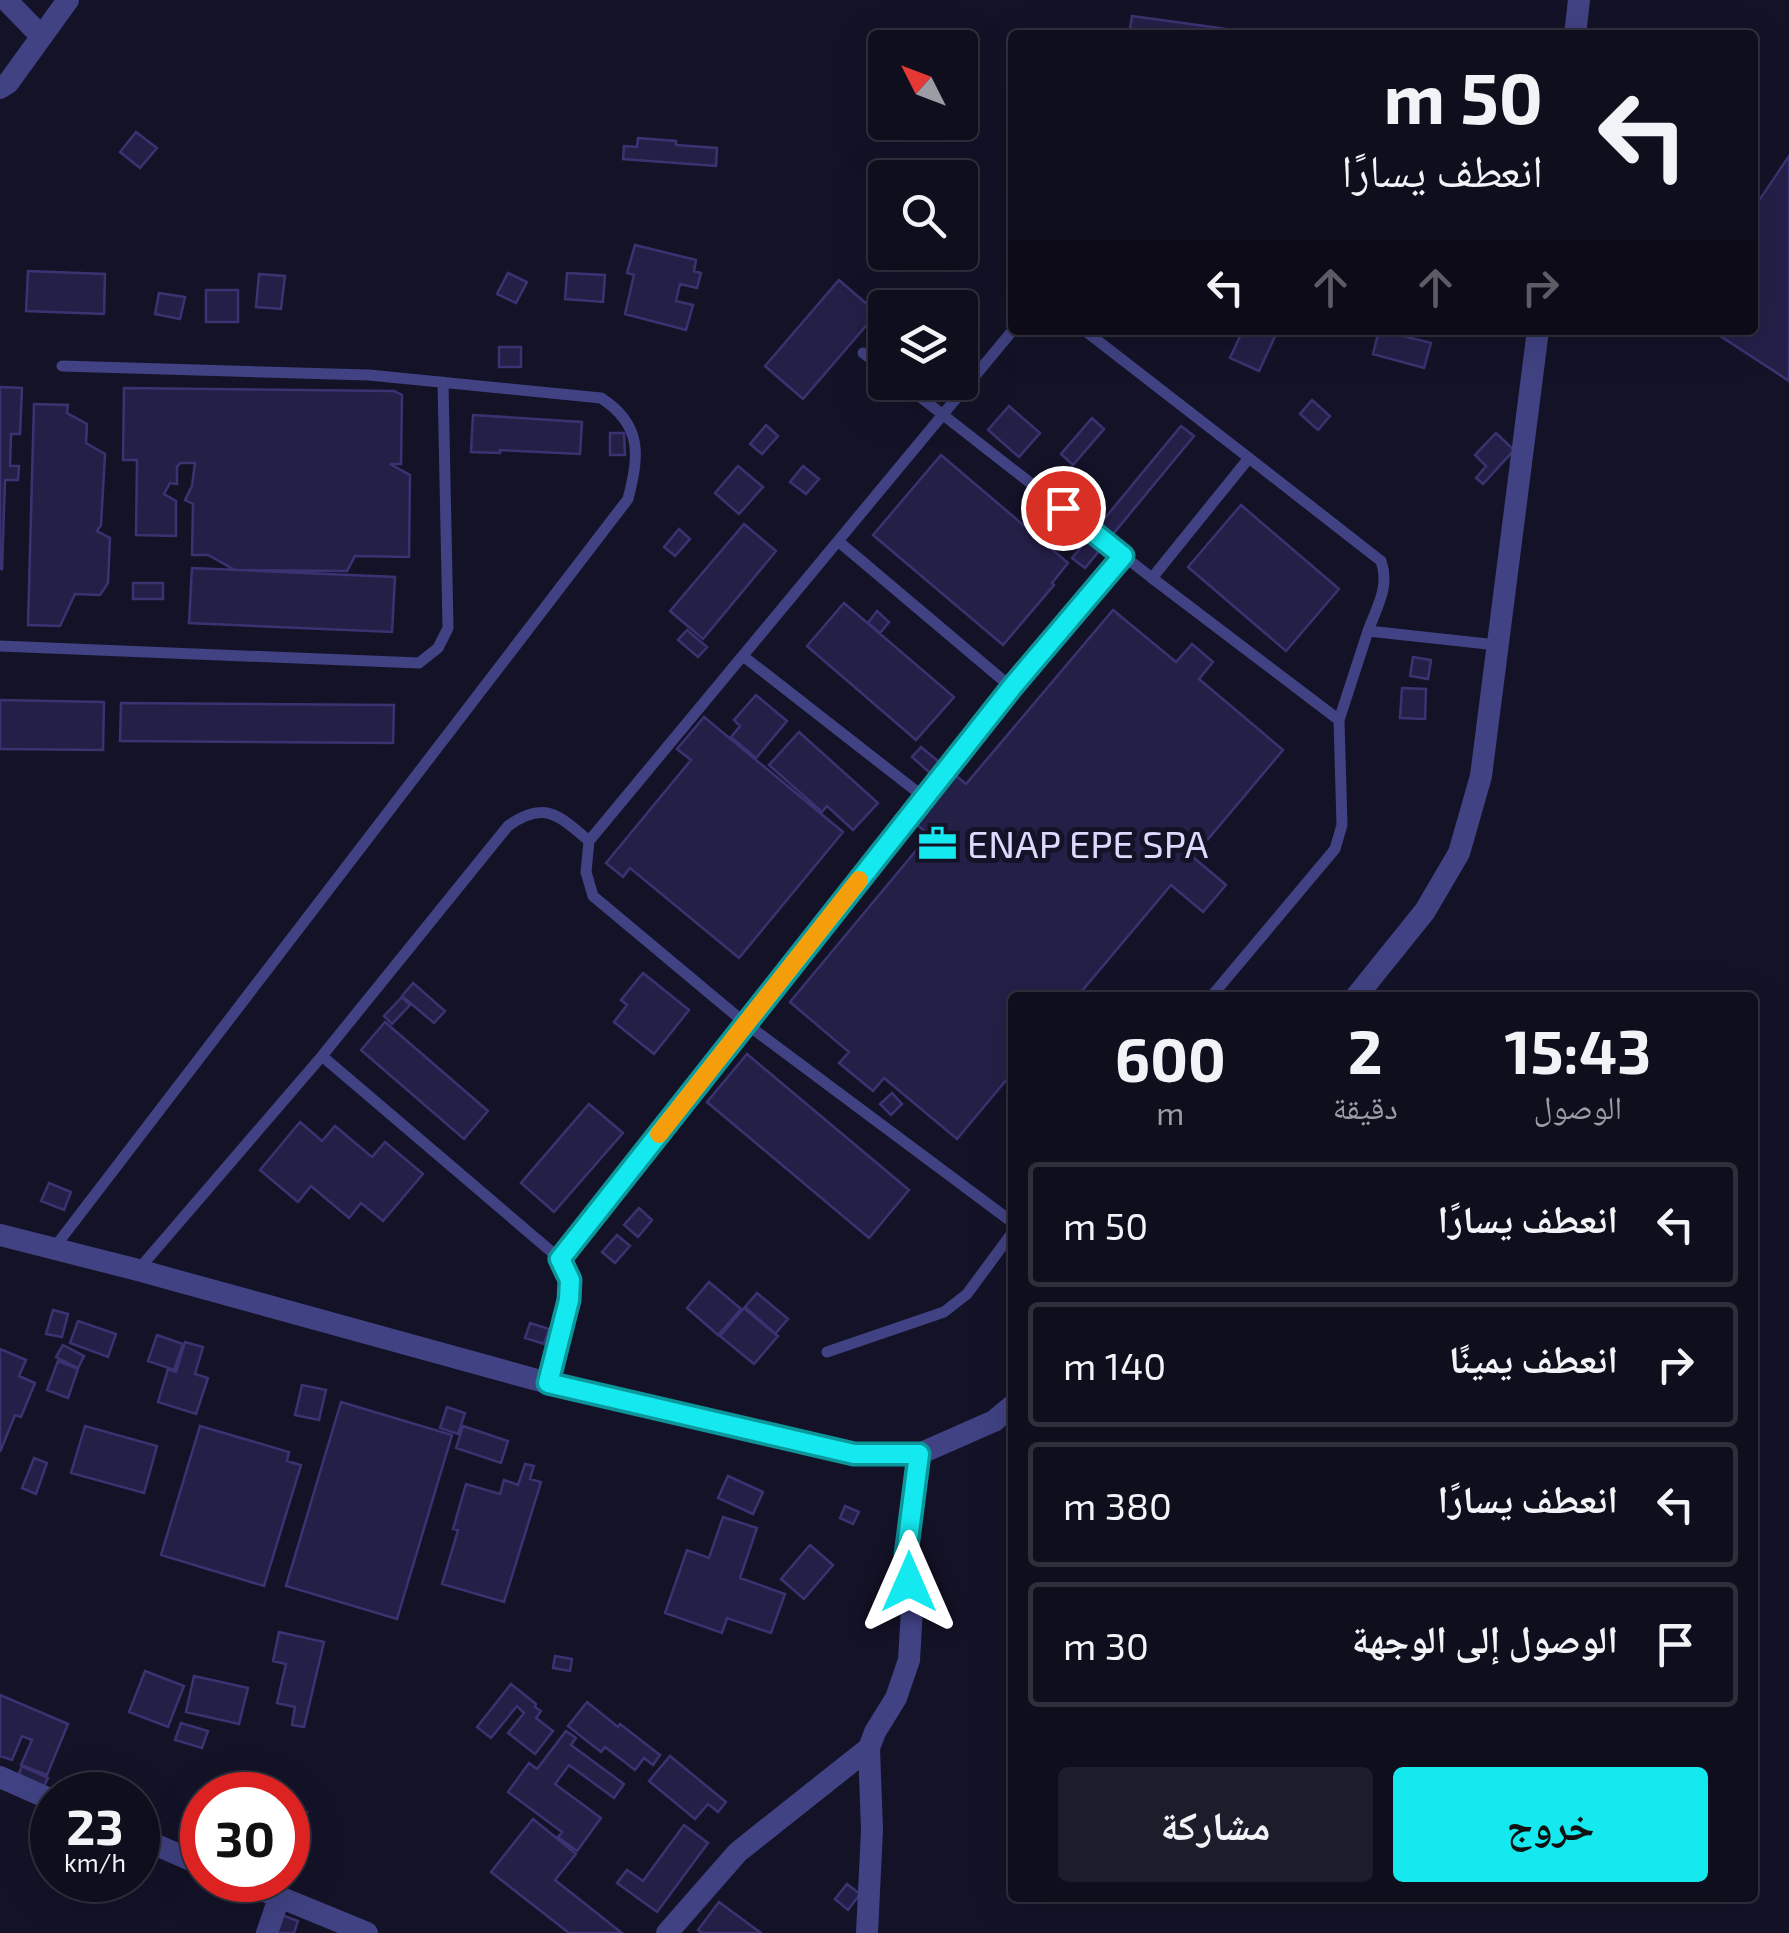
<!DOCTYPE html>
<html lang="ar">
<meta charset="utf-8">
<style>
body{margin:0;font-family:"Exo 2","Noto Naskh Arabic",sans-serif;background:#1d1c2a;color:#f1f3f6;direction:rtl;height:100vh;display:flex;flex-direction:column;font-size:38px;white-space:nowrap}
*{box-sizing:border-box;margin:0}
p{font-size:32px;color:#9b9ca4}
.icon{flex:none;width:55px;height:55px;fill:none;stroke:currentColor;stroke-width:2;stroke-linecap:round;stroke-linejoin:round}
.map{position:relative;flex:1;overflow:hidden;direction:ltr}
.sheet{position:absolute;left:1008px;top:992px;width:750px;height:910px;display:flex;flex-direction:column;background:#0f0e1d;border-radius:10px;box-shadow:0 10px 40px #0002,0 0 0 2px #2f2e3b;direction:rtl}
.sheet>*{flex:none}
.hud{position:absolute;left:1008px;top:30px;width:750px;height:305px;border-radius:10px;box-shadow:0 10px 40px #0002,0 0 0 2px #2f2e3b;direction:rtl;background:#0f0e1d;color:#f1f3f6;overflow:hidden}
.needle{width:65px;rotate:312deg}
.fabs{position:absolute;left:868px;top:30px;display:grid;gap:20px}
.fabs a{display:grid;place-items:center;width:110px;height:110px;border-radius:10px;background:#0f0e1d;box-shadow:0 10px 40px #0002,0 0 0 2px #2f2e3b;font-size:50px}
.speed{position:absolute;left:30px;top:1772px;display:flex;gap:20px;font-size:50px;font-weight:700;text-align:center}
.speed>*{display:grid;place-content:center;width:130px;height:130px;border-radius:50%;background:#0f0e1d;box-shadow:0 10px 40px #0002,0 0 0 2px #2f2e3b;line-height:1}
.speed small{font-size:25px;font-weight:400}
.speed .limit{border:15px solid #d22;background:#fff;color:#111}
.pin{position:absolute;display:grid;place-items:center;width:85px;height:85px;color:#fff;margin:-42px;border:5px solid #fff;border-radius:50%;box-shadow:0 2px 10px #0007}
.me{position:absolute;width:110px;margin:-55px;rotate:0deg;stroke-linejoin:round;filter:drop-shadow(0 0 8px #0008)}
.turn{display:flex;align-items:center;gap:35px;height:210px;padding:0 50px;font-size:45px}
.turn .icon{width:130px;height:130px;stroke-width:2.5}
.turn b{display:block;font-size:70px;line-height:85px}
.lanes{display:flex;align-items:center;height:95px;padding:0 50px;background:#0003;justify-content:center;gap:50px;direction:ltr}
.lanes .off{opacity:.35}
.eta{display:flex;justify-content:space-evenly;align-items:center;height:170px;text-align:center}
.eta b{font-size:60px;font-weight:700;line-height:70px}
.action{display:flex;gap:20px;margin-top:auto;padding:20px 50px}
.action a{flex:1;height:115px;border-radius:10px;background:#14e9ef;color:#111;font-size:40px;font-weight:700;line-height:115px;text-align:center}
.action a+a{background:#1d1c2a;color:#f1f3f6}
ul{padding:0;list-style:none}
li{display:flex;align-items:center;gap:30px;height:125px;margin:0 20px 15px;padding:0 30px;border:5px solid #2f2e3b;border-radius:10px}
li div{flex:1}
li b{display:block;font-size:38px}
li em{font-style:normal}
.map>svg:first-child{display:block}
.building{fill:#241f47;stroke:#3b3371;stroke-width:2.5}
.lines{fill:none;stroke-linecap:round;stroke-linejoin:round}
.lane{stroke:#404283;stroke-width:11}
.street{stroke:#404283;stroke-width:22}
.route-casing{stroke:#0d979b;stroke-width:25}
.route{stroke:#14e9ef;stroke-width:18}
.slow{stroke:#f59e0b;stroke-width:18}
.labels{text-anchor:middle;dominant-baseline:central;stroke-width:10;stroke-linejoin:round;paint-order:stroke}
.poi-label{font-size:38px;fill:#dcdafd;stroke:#141227;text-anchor:start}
</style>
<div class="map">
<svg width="1789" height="1933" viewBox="0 0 1789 1933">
<rect width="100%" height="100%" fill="#141227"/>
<!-- building -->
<path class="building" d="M1132,16L1270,35H1129Z
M136,132L157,148L140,168L120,152Z
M638,138L676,141V145L717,148L716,166L623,159L624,146L637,147Z
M1789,156V381L1711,330H1752V211Z
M635,245L696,260L694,271L701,273L697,288L680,284L676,301L693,305L686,330L625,314L634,275L627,273Z
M28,271L105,274L104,314L26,311Z
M508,273L527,282L516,303L497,294Z
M567,273L605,275L603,302L565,299Z
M259,274L285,276L281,309L256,307Z
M839,280L877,313L803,399L765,366Z
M206,290H238V322H206Z
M159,293L185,297L180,319L155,314Z
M1243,330H1278L1259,371L1230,358Z
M1379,330L1431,343L1424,368L1373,354Z
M499,347H521V367H499Z
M0,387L22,388L20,434H11L10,466H19L18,480H5L2,569H0Z
M124,388L394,391L402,395L401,464H390L410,475L409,557L355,556L347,571L235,570L208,555H192L193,504L185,500L192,486L195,463H180L177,467V484L170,483L164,494L176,501V536L136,535L137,460H123Z
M1312,400L1330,416L1318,430L1300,414Z
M34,404L68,405L67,413L87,424L86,443L105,454L101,525L97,531L110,538L108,583L100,595L75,594L60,626L28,625Z
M1009,406L1040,433L1019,457L988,430Z
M473,415L582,422L580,454L500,450V453L471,452Z
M1092,418L1104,429L1073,465L1061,454Z
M766,425L778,436L762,454L750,444Z
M1181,426L1194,436L1085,568L1072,558Z
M610,433H624L625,455H610Z
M1496,433L1514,450L1483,484L1476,478L1486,466L1475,455Z
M941,455L1068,563L1052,583L1054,585L1003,645L873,535Z
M738,466L763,487L739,514L715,493Z
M803,466L819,479L806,494L790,482Z
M1241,505L1339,589L1286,651L1188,567Z
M744,524L776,551L703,639L670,611Z
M679,529L690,539L675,556L664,547Z
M192,568L395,577L392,632L189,623Z
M133,583H163V599H133Z
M844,603L954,697L916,740L807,646Z
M1113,610L1176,662L1192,644L1213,662L1199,679L1283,750L1193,857L1226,885L1203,912L1171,885L1076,998H1012V1073L957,1139L884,1078L873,1091L839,1063L849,1052L790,1002L929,835L914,822L945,786L912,757L921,747L966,784Z
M877,611L889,622L880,633L868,623Z
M687,630L707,647L698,657L678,640Z
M1413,657L1431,660L1428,679L1410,676Z
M1402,688L1426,689L1425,719L1400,718Z
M756,695L787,721L756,758L731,737L740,726L734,720Z
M0,700L104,702L103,750L0,749Z
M121,703L394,705L393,743L120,741Z
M704,717L843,832L739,958L630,868L623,877L606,863L691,760L677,749Z
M799,732L878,803L853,830L827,806L822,812L769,765Z
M643,973L689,1010L654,1054L614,1022L627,1005L621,1000Z
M413,983L445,1011L434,1023L402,996Z
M402,997L410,1005L392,1024L384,1016Z
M385,1022L488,1111L464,1139L361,1050Z
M747,1054L909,1190L869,1238L707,1102Z
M892,1093L902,1104L891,1115L880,1104Z
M589,1104L623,1133L554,1212L521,1183Z
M300,1122L322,1141L335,1126L372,1157L385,1142L423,1174L383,1221L361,1203L349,1218L311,1186L298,1202L260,1170Z
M49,1183L71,1192L64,1210L41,1201Z
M639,1208L652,1220L638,1237L624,1225Z
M617,1235L630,1246L615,1263L602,1252Z
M709,1282L741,1309L718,1335L687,1308Z
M757,1293L788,1319L775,1334L744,1308Z
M745,1307L778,1336L754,1364L720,1336Z
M53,1310L68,1314L62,1337L46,1334Z
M78,1321L116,1334L108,1357L70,1343Z
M530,1323L549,1329L544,1344L525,1338Z
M157,1335L183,1344L174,1370L148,1361Z
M185,1342L203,1347L195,1374L208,1378L196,1414L158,1402L168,1369L176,1372Z
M63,1345L84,1356L78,1368L56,1357Z
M0,1349L26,1360L19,1376L35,1383L21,1417L15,1415L0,1452Z
M58,1361L78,1369L68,1398L47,1390Z
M302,1385L326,1390L319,1420L295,1415Z
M341,1402L452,1435L397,1619L286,1586Z
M447,1407L465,1413L458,1434L440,1428Z
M85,1426L157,1446L144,1493L71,1473Z
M200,1426L289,1452L287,1461L301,1465L264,1586L161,1555Z
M463,1426L508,1441L501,1463L456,1448Z
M34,1458L47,1463L36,1494L22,1488Z
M525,1464L534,1466L530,1479L541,1482L504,1602L442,1584L458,1530L453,1529L466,1484L500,1494L504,1480L518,1485Z
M728,1476L763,1492L753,1514L718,1498Z
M845,1506L859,1512L853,1524L840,1518Z
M723,1517L757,1528L740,1578L785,1594L771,1633L727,1618L722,1633L665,1613L687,1550L709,1558Z
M810,1545L833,1565L804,1599L781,1579Z
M279,1632L324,1642L304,1727L292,1725L295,1707L277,1703L286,1664L273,1661Z
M555,1656L572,1659L570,1671L553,1668Z
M145,1671L184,1686L168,1727L129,1712Z
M194,1676L248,1688L239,1724L186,1712Z
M511,1684L536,1704L535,1707L541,1711L536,1718L553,1731L535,1754L508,1733L524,1713L517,1706L491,1738L477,1727Z
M0,1695L68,1724L47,1775L21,1765L32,1740L22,1736L12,1760L0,1756Z
M587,1702L618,1727L620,1724L660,1755L653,1765L644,1758L635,1770L605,1747L601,1752L568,1726Z
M181,1723L208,1731L202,1748L175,1740Z
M566,1731L576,1738L571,1745L624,1784L614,1798L569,1765L555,1784L601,1818L577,1851L558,1837L562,1832L508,1792L529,1763L537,1769Z
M670,1756L726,1802L718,1812L708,1804L695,1819L649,1781Z
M22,1766L48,1778L43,1788L18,1776Z
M288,1804L307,1812L297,1839L288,1836Z
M533,1819L576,1854L555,1880L622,1933H569L491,1872Z
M684,1825L708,1843L657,1912L617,1883L627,1870L643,1881Z
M847,1884L860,1894L848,1910L835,1899Z
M719,1902L761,1933H702L698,1930Z
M279,1914L298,1921L294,1933H272Z"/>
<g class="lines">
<!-- lane -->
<path class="lane" d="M1013,330L838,541L1011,687L1123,556
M1084,330L1249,458
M863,353L885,370
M901,382L1152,578
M838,541L589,841L586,872L593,896L745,1023L1012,1222
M0,646L419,663L438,648L448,628L443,382
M1339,720L1368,631
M925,798L1011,687
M1210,998L1335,849L1342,825L1339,720L1152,578L1249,458L1381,561C1390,586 1377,607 1368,631L1497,645
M322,1056L560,1259
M54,1248L628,499C639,456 643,425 601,398L369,375L62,366
M138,1270L322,1056L508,826C544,800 559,815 589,841
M827,1352L944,1312L967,1294L1012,1233
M548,1383L569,1300L570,1279L560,1259L925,798L743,656"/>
<!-- street -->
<path class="street" d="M6,0L41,36
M1575,35L1579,0
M0,88L8,83L68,0
M1355,998L1425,911L1459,853L1481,776L1538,330
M0,1235L138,1270L548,1383L854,1454H919L994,1421L1012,1406
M0,1777L52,1800
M138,1837L202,1865
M238,1880L367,1933
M267,1933L279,1898
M667,1933L738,1852L869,1748
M867,1933L872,1830L869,1748L875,1732L896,1698L909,1660L912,1609L906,1555L919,1454"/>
</g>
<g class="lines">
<defs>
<path id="route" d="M909,1582L906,1555L919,1454H854L548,1383L569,1300L570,1280L560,1259L1012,687L1123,556L1063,508"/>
</defs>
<!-- route casing -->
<use href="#route" class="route-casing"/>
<!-- route -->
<use href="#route" class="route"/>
<!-- slow -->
<path class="slow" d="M659,1134L859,880"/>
</g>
<!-- icons -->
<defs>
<symbol id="office-bare" viewBox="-9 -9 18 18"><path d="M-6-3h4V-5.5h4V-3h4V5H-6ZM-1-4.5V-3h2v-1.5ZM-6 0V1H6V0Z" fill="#14e9ef" stroke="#141227" stroke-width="2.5" paint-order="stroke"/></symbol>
</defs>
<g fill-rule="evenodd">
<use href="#office-bare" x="910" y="816" width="55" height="55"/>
</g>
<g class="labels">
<!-- poi labels -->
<g class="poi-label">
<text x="967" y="843">ENAP EPE SPA</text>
</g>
</g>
</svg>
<div class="fabs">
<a><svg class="needle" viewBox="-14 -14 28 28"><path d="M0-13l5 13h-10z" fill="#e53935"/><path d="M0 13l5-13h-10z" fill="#9b9ca4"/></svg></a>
<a><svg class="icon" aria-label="search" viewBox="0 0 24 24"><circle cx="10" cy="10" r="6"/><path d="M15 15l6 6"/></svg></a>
<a><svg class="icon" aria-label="layers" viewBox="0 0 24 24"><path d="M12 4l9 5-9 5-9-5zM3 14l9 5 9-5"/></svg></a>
</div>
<div class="speed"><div>23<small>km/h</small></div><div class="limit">30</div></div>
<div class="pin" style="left:1063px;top:508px;background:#d93025"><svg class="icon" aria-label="arrive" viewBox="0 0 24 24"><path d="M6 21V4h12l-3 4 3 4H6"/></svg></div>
<svg class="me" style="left:909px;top:1582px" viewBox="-20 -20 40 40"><path d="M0-17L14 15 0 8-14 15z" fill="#14e9ef" stroke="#fff" stroke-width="4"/></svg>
<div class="hud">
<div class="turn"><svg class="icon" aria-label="left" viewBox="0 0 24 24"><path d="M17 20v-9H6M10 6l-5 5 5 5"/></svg><div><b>50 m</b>انعطف يسارًا</div></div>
<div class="lanes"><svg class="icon" aria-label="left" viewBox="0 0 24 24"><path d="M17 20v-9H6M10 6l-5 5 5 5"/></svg><svg class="icon off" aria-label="ahead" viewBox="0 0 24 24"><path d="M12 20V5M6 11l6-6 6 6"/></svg><svg class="icon off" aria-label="ahead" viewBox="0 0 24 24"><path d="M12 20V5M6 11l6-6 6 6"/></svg><svg class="icon off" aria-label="right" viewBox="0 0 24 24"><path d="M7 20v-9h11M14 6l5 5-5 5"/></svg></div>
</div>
<section class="sheet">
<div class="eta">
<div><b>15:43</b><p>الوصول</p></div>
<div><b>2</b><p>دقيقة</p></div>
<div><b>600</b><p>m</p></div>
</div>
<ul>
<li><svg class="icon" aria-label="left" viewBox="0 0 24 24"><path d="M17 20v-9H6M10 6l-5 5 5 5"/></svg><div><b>انعطف يسارًا</b></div><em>50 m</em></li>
<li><svg class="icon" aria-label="right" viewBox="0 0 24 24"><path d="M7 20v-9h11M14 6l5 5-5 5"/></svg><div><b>انعطف يمينًا</b></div><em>140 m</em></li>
<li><svg class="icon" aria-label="left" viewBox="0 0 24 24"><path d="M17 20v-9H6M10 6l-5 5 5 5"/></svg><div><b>انعطف يسارًا</b></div><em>380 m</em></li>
<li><svg class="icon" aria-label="arrive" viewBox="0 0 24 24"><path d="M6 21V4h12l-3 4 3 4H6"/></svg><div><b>الوصول إلى الوجهة</b></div><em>30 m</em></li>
</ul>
<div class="action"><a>خروج</a><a>مشاركة</a></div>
</section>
</div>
